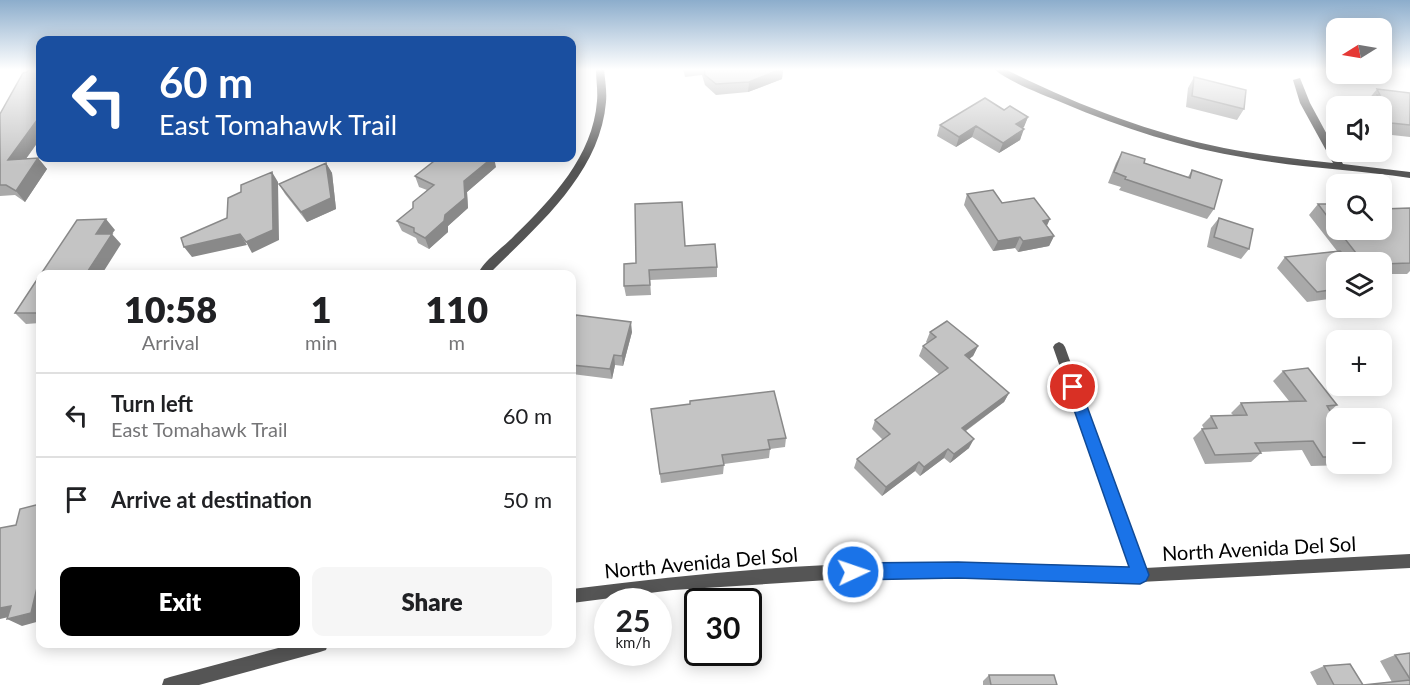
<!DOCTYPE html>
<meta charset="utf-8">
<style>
body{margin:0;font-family:Lato,sans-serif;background:#f6f6f6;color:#202124;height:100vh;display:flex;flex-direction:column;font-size:22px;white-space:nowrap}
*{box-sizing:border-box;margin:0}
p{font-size:20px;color:#757577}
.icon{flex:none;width:33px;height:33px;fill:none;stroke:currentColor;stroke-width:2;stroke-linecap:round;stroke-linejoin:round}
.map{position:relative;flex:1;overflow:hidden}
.side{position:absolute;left:36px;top:270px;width:540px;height:378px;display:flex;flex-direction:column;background:#fff;border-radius:12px;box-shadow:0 3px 15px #0003}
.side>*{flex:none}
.banner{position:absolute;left:36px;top:36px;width:540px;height:126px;border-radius:12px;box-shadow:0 3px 15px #0003;background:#1a4fa0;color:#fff;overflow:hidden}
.needle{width:39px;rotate:259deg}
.fabs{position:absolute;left:1326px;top:18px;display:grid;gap:12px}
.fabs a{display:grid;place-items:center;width:66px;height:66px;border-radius:12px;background:#fff;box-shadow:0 3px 15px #0003;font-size:30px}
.speed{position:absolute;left:594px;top:588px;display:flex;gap:12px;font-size:30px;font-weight:700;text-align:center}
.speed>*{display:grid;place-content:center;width:78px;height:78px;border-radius:50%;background:#fff;box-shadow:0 3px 15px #0003;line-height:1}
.speed small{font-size:15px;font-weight:400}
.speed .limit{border:3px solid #111;border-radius:9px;background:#fff;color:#111}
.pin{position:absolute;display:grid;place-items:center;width:51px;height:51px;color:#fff;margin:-26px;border:3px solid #fff;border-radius:50%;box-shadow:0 2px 6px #0007}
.me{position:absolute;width:66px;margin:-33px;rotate:87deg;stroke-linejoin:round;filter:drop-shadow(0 0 4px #0008)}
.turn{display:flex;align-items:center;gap:21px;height:126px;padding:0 24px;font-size:27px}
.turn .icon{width:78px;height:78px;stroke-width:2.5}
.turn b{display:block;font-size:42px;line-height:51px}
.eta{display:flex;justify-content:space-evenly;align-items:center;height:102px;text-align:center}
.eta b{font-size:36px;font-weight:800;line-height:42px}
.action{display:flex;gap:12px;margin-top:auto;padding:12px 24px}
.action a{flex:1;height:69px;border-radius:12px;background:#000;color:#fff;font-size:24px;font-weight:800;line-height:69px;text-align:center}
.action a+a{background:#f6f6f6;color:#202124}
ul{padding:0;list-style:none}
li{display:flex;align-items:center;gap:18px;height:84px;padding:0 24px;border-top:2px solid #e0e0e0}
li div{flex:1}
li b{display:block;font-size:22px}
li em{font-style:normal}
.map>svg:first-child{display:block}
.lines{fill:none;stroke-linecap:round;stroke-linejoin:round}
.minor{fill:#555;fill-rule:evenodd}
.wall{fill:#a9a9a9}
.shaded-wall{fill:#898989}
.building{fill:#c4c4c4;stroke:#898989;stroke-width:1.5}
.route{fill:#1a73e8;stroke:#114b97;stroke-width:1.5}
.labels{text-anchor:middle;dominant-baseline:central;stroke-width:4.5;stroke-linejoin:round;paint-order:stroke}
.near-street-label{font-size:20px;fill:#000;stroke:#fff}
</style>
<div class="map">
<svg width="1410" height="685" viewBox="0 0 1410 685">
<rect width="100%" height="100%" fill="#fff"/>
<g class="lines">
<!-- minor -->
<path class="minor" d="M596,69H604C605,80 607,91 606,102C600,174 537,226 489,274H478C484,260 504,247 515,235C552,199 593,156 597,101C598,91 596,80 596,69Z
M994,69H1005C1075,104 1147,132 1224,148C1260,155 1296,159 1333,163L1300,103L1293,80L1300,78L1310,103L1343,164L1410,172V178C1356,170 1301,168 1247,158C1184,148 1122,128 1063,103C1042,94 1011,83 994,69Z
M1059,342L1063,344L1065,347L1145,568L1410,554V568L1140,582L958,577H875L673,590L572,603V589C673,576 774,566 875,563C960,560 1045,565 1130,567L1053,347L1055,344Z
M293,644H328L326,650L320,652L199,685H162L164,679L170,677Z"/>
</g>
<!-- wall -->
<path class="wall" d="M40,69V139L26,159L38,158L47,169L25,202L15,195L0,196V114Z
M683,69H783L782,79L748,92L716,95L705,85L702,75L685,77Z
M1194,77L1244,109L1237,120L1186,107L1188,88Z
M1377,89L1410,93V137L1383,134L1382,132V106H1368L1370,103L1368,100Z
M1004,110L1028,117L1023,128L1020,140L999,153L972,137L956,147L937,136L940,125Z
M1122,152L1144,163L1188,177L1192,170L1214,209L1207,219L1119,190L1121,187L1108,183L1116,163Z
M326,163L332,173L336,209L307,222L285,194L279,184Z
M496,167L467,192L468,208L448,226V232L429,249L418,243L416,238L402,231L397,221L413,208L427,190L419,187L415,176Z
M967,194L1002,203L1047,226L1054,236L1049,246L1018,252L1015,248L993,251L964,205Z
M1318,204H1336V230H1382L1410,208V271L1407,274H1382V262H1336V298L1307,302L1277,268L1285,257L1337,251L1309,215Z
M1219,218L1249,249L1241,259L1207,247L1211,228Z
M685,246L717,267V277L650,280L651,295L626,296L624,286L636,263Z
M40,275V323L26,324L15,313Z
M572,328L632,332L623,366L615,365L612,379L572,374Z
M930,332L978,346L973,356L969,359L1009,393L1004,402L966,431L969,448L950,463L944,458L920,476L915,471L882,496L854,468L857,459L883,440L872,429L875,420L939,374L919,356L923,346L927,343L926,342Z
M1283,371L1337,405L1330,411L1336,421V464H1349L1347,465L1311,466L1302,450L1260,452L1261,453L1251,462L1205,464L1193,438L1202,429H1204L1202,425L1211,416L1233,415L1231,413L1241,403L1289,401L1273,381Z
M651,409L786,438L785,447L770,449L769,458L724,464L723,474L661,483Z
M1410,653V685H1317L1310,672L1324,666L1363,685L1392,682L1380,661L1395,655Z
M989,675L1057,685H983V681Z"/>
<!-- shaded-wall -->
<path class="shaded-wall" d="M781,69H783L782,79L748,92L749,82Z
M40,116V139L17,171L8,160Z
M1028,117L1024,127L1012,135L1016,124Z
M976,126L972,137L956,147L959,137Z
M1024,129L1020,140L999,153L1003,143Z
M38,158L47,169L25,202L16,191Z
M492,158H494L496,167L467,192L468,208L448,226V232L429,249L425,238L445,215L464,181Z
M326,163L332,173L336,209L307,222L301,212Z
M272,172L278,182L279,240L252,253L246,242Z
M106,219L115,230L112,234L121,244L102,274H86L96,234Z
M1050,219L1045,230L1043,221Z
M240,234L247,245L192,257L184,247Z
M1054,236L1049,246L1018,252L1023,241Z
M1020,237L1015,248L993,251L998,241Z
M631,322L632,332L623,366L622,356Z
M978,346L973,356L961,365L965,355Z
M614,355L615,365L612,379L610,369Z
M1009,393L1004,402L957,437L962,428Z
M974,439L969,448L950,463L954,454Z
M948,449L944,458L920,476L924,467Z
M919,462L915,471L882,496L886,487Z
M40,575V621L22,626L7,619Z
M11,606L26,613L0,619V608Z"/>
<!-- building -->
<path class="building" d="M29,69H40V116L8,160L38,158L16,191L6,185H0V114L23,73L27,72Z
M704,69H781L749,82L716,84L705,75Z
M1194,77L1246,90L1244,109L1192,96Z
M1377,89L1410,93V125L1391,123L1377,95H1380Z
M985,98L1004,110L1010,106L1028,117L1016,124L1024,129L1003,143L976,126L959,137L940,125Z
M1122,152L1145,159L1144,163L1190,178L1192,170L1222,180L1214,209L1125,179L1126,177L1114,172Z
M438,158H492L464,181L465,198L445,215L444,221L425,238L414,232V228L397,221L413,208V202L434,185L415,176Z
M326,163L331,198L301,212L279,184Z
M272,172L273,230L246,242L240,234L184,247L181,238L227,218L228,198L241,192V185Z
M993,190L1002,203L1034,198L1050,219L1043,221L1054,236L1023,241L1020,237L998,241L967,194Z
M682,202L685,246L715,244L717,267L649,270L650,285L624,286V264L636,263L635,204Z
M1318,204H1336V228Z
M1410,208V263L1382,264V262H1363L1338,230H1382V209Z
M1219,218L1253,229L1249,249L1214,237Z
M106,219L96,234H112L86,274H41L77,220Z
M1340,251L1351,262H1336V289L1317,292L1285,257Z
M40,275V313H15Z
M576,315L631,322L622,356L614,355L610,369L572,365V328Z
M947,321L978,346L965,355L1009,393L962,428L974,439L954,454L948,449L924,467L919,462L886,487L857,459L890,434L875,420L948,368L923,346L936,337L930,332Z
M1308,368L1337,405L1327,406L1336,421V457H1323L1313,441L1255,443L1261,453L1215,455L1202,429L1217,428L1211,416L1247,415L1241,403L1306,401L1283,371Z
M774,391L786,438L768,440L770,449L722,455L724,465L660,474L651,409L690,404V401Z
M40,504V575L31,613L7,619L11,606L0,608V528L16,525L20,509Z
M1410,653V679L1395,655Z
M1350,664L1363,685L1410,680V685H1334L1324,666Z
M989,675H1054L1057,685H991Z"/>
<!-- sky -->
<linearGradient id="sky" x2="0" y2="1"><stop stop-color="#8cadcc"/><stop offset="0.42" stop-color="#fff"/><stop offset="1" stop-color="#fff" stop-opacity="0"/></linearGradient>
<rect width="1410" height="165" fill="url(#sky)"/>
<!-- route -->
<path class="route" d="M1073,381L1078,383L1080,387L1149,575L1146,581L1140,584L958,578L853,580L847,577L844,572L847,566L853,563L958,562L1129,567L1066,387L1068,383Z"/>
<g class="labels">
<!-- near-street labels -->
<g class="near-street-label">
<text transform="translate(1259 548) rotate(-3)">North Avenida Del Sol</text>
<text transform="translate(701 562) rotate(-5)">North Avenida Del Sol</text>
</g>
</g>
</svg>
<div class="fabs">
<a><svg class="needle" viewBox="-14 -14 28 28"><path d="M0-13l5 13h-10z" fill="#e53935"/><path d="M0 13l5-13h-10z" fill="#757577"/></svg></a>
<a><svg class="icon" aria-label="sound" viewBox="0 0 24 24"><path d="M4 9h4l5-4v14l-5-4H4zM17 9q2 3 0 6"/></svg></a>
<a><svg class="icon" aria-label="search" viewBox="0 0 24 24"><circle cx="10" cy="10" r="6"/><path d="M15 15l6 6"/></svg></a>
<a><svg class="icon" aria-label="layers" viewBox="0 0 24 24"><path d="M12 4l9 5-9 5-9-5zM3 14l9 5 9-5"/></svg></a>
<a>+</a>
<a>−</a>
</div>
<div class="speed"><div>25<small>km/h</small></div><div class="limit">30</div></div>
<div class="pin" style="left:1073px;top:387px;background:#d93025"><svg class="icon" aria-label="arrive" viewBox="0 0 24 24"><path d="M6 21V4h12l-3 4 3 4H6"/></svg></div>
<svg class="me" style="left:853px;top:572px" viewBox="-20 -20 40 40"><circle r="17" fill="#1a73e8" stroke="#fff" stroke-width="3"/><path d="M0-11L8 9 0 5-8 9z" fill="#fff"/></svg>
<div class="banner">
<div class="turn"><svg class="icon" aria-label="left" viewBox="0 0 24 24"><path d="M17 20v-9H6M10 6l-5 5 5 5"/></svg><div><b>60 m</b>East Tomahawk Trail</div></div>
</div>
<section class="side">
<div class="eta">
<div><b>10:58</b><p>Arrival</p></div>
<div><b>1</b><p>min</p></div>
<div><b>110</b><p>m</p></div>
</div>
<ul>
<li><svg class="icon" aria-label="left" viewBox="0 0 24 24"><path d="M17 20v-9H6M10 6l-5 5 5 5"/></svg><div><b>Turn left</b><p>East Tomahawk Trail</p></div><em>60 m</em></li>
<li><svg class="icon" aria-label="arrive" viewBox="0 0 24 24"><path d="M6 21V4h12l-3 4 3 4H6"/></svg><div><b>Arrive at destination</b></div><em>50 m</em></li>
</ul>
<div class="action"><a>Exit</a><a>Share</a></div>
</section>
</div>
